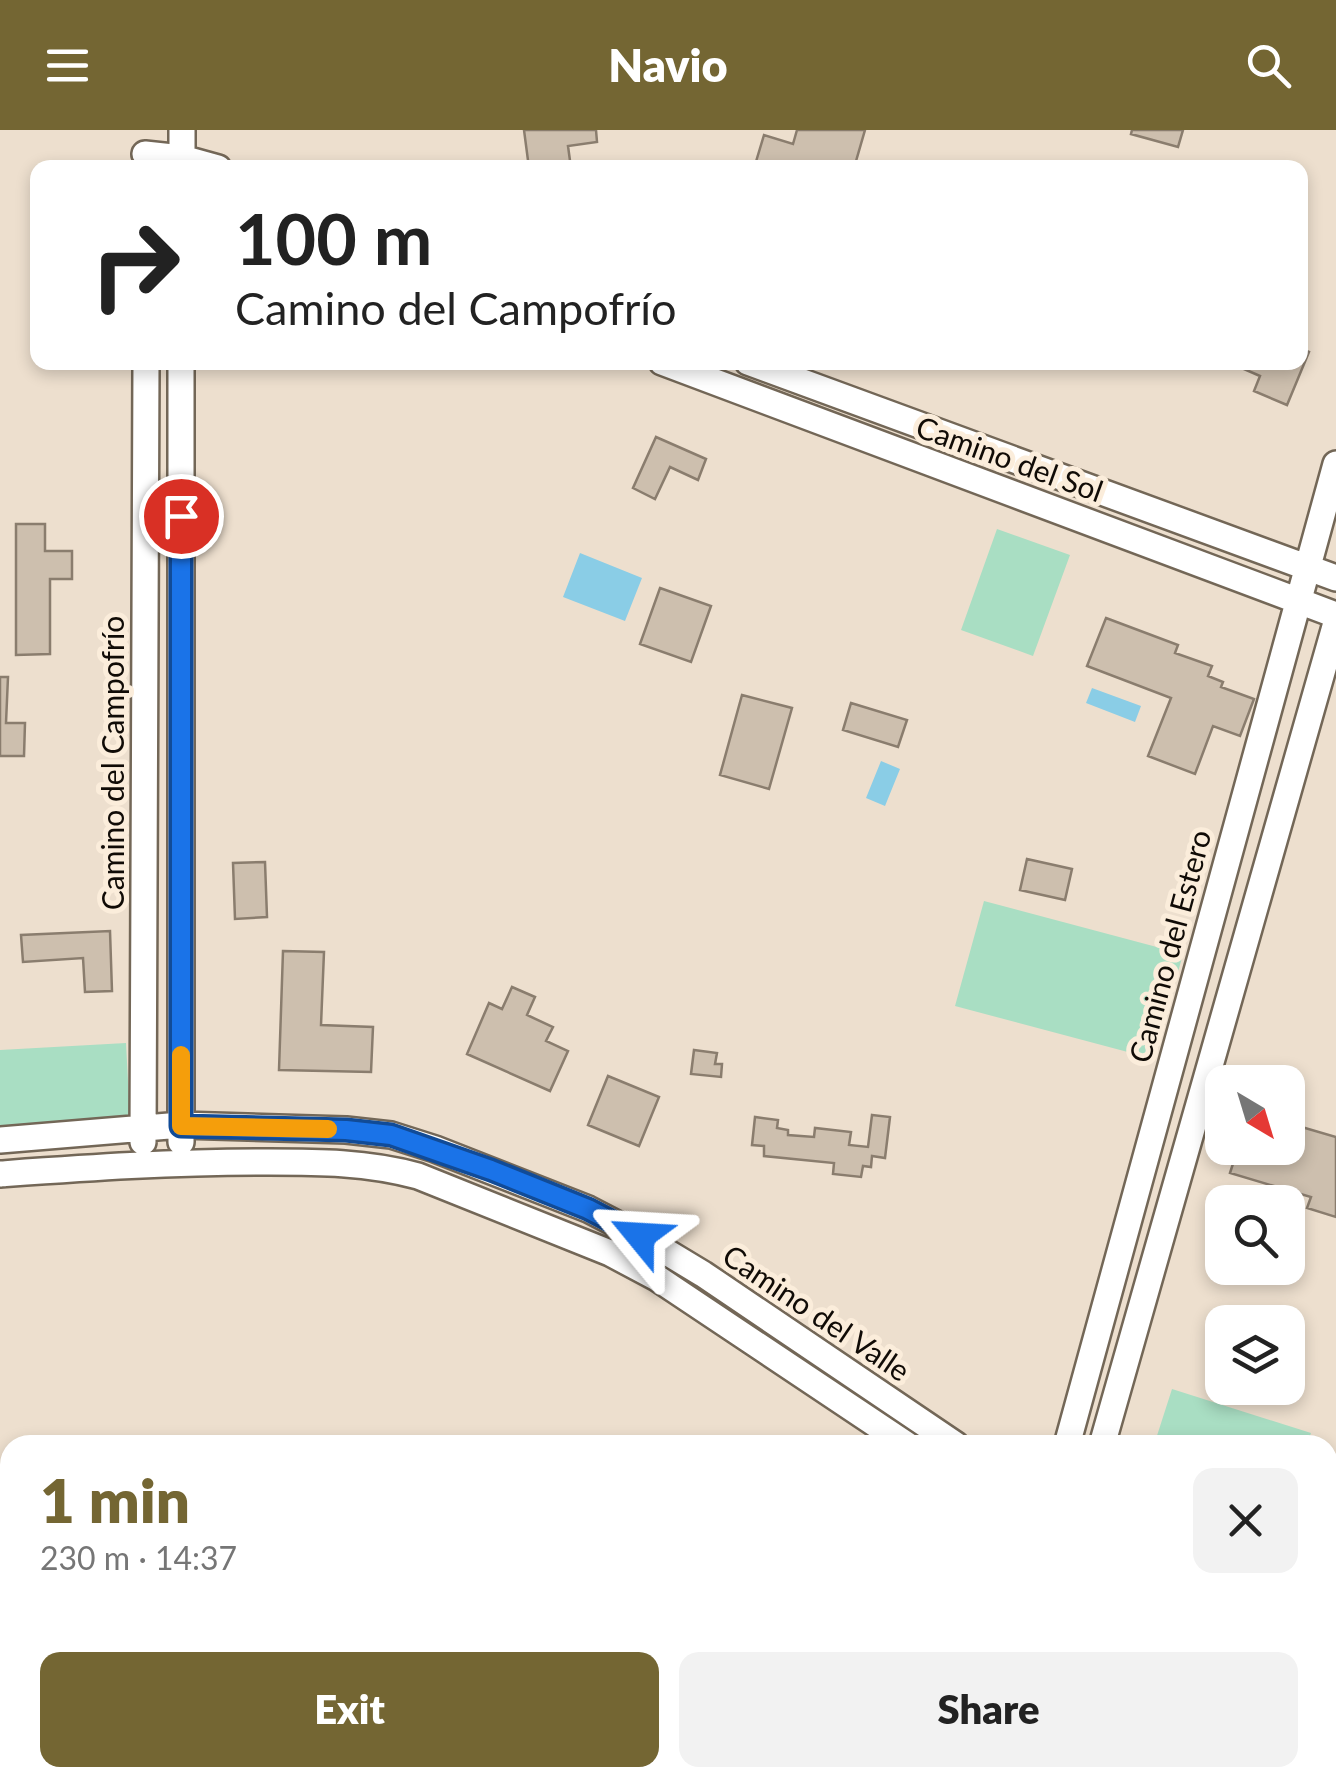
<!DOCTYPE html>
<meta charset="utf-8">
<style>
body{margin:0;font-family:Lato,sans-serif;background:#f2f2f2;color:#222;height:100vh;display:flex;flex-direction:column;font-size:38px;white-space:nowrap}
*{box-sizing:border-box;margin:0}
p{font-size:32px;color:#767676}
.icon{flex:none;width:55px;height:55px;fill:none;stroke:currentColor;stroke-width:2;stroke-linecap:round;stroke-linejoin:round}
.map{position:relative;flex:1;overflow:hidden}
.side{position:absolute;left:0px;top:1305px;width:1338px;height:352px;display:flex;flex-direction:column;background:#fff;border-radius:30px 30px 0 0;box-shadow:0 5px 15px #0003}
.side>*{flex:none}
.guide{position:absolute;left:30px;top:30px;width:1278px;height:210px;border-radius:20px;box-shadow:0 5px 15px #0003;background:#fff;color:#222;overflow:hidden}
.needle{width:65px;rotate:142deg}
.tools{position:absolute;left:1205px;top:935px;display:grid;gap:20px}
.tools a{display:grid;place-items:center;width:100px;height:100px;border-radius:20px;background:#fff;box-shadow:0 5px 15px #0003;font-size:50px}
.pin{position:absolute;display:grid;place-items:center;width:85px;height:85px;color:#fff;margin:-42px;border:5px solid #fff;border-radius:50%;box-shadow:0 2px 10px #0007}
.me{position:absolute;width:110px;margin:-55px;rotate:297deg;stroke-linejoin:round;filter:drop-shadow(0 0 8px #0008)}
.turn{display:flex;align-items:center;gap:35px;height:210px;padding:0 40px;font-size:45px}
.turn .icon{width:130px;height:130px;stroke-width:2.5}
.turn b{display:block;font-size:70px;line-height:85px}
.round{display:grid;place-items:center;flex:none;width:105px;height:105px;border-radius:20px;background:#f2f2f2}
.head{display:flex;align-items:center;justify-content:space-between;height:170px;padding:0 40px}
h1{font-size:60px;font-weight:800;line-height:75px;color:#746633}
.action{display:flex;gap:20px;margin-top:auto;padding:20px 40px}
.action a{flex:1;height:115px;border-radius:20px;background:#746633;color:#fff;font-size:40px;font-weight:800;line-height:115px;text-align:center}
.action a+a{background:#f2f2f2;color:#222}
header{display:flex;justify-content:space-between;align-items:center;height:130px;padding:0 40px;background:#746633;color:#fff;font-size:45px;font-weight:800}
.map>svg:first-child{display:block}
.green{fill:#a9dec3}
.water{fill:#8acde6}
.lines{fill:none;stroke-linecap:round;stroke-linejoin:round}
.canal{stroke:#8acde6;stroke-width:32}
.building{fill:#cdbfae;stroke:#8a7d6e;stroke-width:2.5}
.street-casing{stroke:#736757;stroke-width:30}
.street{stroke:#fff;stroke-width:25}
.route-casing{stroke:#114b97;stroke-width:25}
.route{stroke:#1a73e8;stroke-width:18}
.slow{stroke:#f59e0b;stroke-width:18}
.labels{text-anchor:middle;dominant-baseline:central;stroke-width:10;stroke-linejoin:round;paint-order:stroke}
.street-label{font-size:30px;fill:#100b06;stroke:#fbeddb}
</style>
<header><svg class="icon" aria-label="menu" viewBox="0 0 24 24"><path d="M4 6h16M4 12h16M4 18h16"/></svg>Navio<svg class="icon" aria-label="search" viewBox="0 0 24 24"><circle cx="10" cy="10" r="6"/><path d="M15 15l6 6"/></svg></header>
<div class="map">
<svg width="1336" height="1657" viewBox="0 0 1336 1657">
<rect width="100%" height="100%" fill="#eddfce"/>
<!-- green -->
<path class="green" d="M997,399L1070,425L1033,526L961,500Z
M984,771L1183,824L1154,929L955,876Z
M126,913L130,989L0,996V920Z
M1172,1259L1311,1303L1307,1315H1154Z"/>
<!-- water -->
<path class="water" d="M580,423L642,448L625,491L563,467Z
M1092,558L1141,576L1135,592L1086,573Z
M881,631L900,639L885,676L866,668Z"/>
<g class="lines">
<!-- canal -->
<path class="canal" d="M0,1478L10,1477
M472,1648L481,1657"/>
</g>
<!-- building -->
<path class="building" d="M524,0H596L597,12L568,16L571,38H529Z
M797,0H865L854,38L755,35L764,5L793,14Z
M1132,0H1183L1178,17L1131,4Z
M1300,218L1309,222L1287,275L1254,261L1260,246L1228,232H1300Z
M656,307L706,329L698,350L670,337L655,369L633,358Z
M16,394H45V421H72V449H50V524L16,525Z
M660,458L711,476L691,532L640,514Z
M1106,488L1178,515L1175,523L1212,536L1208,546L1223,552L1221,557L1254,569L1240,606L1213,596L1195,644L1148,626L1171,568L1087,536Z
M0,547H8L6,593H25L24,626H0Z
M742,565L792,578L769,659L720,645Z
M851,573L907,590L898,617L843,600Z
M1027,729L1072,739L1065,770L1020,760Z
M265,732L267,787L235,789L233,733Z
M110,801L112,861L85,862L83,828L23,832L21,805Z
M283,821L324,822L321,895L373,897L371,942L279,940Z
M512,857L535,867L527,885L553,897L546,911L568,921L550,961L467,924L489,873L502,879Z
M694,920L717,923L715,934H722L721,947L691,944Z
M608,946L659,967L639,1016L588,995Z
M872,985L890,987L885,1028L872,1026L871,1037L863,1036L861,1047L833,1044L834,1033L764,1026V1016L752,1015L755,987L778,990L777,998L788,1000V1005L814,1007L815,998L851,1002L849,1015L868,1017Z
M1288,993L1336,1007V1087L1307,1078L1311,1067L1230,1043L1238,1018H1288Z"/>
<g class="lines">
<defs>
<path id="street" d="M145,24L182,28L218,38
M182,38V0
M662,232L1336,485
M748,232L1336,448
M0,1010L181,995L346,1000L391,1005L435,1019L588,1079L640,1106L703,1144L956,1315
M143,1012L146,232
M181,1012V232
M0,1044C86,1038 170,1032 256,1032C311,1032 364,1031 418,1046L610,1123L657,1148L907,1315
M1067,1315L1336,334
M1102,1315L1336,493
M1328,1452L1336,1454
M1328,1484L1336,1486"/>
</defs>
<!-- street casing -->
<use href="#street" class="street-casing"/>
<!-- street -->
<use href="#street" class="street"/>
</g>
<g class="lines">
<defs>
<path id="route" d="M181,386V996L346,1000L391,1005L491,1040L588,1079L640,1106"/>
</defs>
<!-- route casing -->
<use href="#route" class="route-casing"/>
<!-- route -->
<use href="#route" class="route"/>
<!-- slow -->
<path class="slow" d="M181,925V996L328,999"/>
</g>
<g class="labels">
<!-- street labels -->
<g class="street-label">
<text transform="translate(1010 328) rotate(20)">Camino del Sol</text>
<text transform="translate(112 633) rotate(-90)">Camino del Campofrío</text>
<text transform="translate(1169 816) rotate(-75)">Camino del Estero</text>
<text transform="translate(817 1182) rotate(34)">Camino del Valle</text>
</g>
</g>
</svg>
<div class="tools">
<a><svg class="needle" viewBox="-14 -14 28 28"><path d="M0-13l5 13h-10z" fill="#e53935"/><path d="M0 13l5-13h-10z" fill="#767676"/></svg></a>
<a><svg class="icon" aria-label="search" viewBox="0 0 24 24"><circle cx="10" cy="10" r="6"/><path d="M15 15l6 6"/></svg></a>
<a><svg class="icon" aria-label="layers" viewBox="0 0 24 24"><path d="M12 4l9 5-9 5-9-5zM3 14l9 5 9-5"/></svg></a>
</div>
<div class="pin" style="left:181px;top:386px;background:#d93025"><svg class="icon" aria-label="arrive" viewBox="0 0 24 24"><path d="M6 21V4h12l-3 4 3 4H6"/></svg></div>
<svg class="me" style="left:640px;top:1106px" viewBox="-20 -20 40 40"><path d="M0-17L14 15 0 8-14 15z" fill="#1a73e8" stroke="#fff" stroke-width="4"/></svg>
<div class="guide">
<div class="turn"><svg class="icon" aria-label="right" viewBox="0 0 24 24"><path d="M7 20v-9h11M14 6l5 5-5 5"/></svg><div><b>100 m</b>Camino del Campofrío</div></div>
</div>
<section class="side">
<div class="head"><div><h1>1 min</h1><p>230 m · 14:37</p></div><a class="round"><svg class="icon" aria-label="close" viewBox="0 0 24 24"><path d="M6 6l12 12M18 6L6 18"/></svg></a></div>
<div class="action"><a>Exit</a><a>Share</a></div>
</section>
</div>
